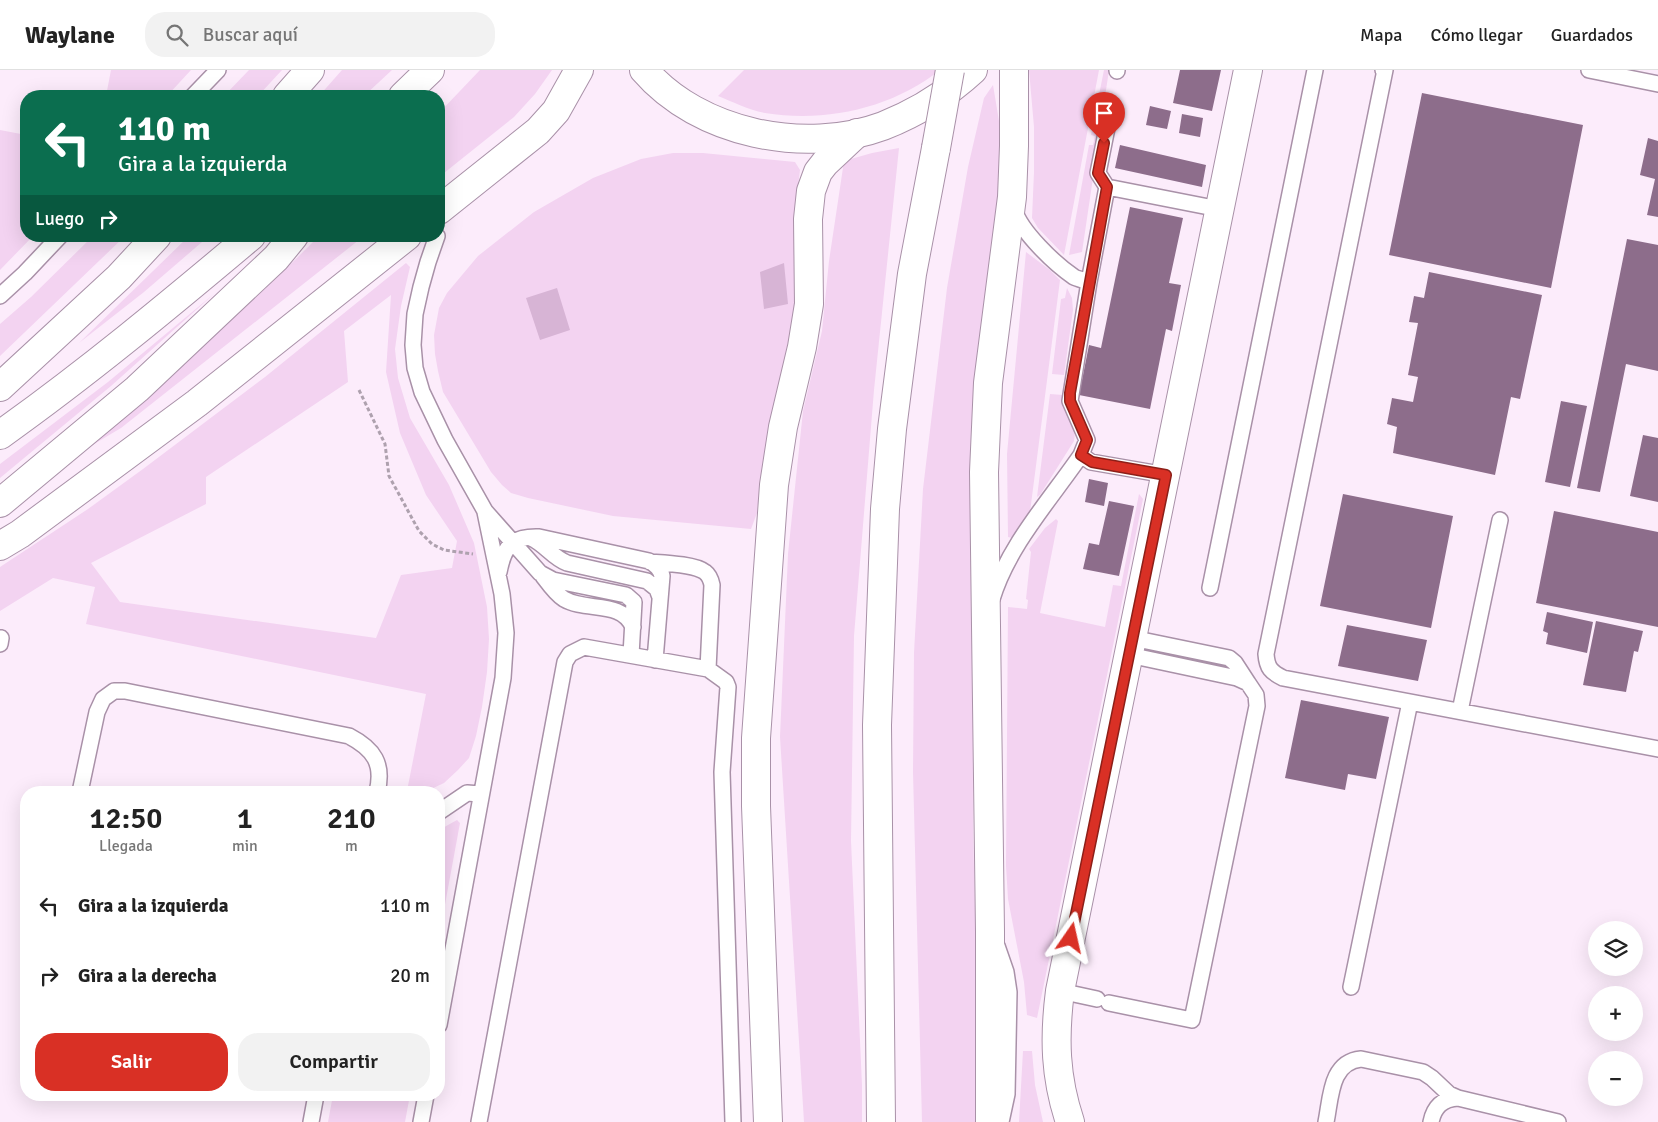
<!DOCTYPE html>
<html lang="es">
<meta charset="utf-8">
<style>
body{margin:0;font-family:Signika,sans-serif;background:#f2f2f2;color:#222;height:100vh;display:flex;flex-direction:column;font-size:19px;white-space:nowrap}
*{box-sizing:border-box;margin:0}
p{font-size:16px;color:#767676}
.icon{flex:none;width:28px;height:28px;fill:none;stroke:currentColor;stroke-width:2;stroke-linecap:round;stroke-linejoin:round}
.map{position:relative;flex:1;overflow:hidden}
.details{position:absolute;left:20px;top:716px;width:425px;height:315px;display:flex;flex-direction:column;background:#fff;border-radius:20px;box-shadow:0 5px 20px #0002}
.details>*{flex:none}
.hud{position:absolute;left:20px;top:20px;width:425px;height:152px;border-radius:20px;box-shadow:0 5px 20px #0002;background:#0b6e4f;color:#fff;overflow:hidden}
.controls{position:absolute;left:1588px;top:851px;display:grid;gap:10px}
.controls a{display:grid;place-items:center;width:55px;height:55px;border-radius:50%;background:#fff;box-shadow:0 5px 20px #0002;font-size:25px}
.pin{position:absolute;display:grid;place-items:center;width:42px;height:42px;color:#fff;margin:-51px -21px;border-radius:50% 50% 50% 0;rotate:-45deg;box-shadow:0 0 5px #0007}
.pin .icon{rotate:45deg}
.me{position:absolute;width:55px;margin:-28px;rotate:11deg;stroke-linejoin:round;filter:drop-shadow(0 0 4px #0008)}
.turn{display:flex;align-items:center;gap:18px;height:105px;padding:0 15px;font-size:22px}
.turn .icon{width:65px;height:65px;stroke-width:2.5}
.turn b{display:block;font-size:35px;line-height:42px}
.then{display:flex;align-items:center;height:48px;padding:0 15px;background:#0003;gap:10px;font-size:19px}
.eta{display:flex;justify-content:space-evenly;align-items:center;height:85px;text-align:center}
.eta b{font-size:30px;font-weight:600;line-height:35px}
.cta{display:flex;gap:10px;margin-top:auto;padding:10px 15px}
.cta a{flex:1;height:58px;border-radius:20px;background:#d93025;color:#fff;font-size:20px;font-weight:600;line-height:58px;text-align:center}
.cta a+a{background:#f2f2f2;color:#222}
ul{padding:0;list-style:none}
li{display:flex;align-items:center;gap:15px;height:70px;padding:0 15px}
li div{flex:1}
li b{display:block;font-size:19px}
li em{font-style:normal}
header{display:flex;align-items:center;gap:30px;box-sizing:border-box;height:70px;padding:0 25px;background:#fff;border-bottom:1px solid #e0e0e0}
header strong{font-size:24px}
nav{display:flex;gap:28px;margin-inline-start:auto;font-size:18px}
.search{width:350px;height:45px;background:#f2f2f2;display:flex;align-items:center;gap:12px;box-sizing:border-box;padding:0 18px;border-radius:20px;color:#767676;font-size:19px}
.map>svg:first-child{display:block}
.green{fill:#f3d3f1;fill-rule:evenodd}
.water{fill:#d7b4d5}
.building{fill:#8d6d8b}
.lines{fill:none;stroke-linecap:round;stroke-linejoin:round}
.service-casing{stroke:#a991a8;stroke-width:18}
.minor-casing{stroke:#a991a8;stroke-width:30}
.tertiary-casing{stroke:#a991a8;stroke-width:30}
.motorway-casing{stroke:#a991a8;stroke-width:30}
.path{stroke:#aea1ae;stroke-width:3;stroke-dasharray:4 2.5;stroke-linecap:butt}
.service{stroke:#fff;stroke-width:15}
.minor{stroke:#fff;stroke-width:28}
.tertiary{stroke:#fff;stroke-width:28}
.motorway{stroke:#fff;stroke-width:28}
.motorway-bridge-casing{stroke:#a991a8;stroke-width:30;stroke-linecap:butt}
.motorway-bridge{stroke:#fff;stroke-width:28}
.route-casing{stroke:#8d1f18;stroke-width:12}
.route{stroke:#d93025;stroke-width:9}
</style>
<header>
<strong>Waylane</strong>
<div class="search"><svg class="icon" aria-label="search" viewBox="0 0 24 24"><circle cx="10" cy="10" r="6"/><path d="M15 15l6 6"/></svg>Buscar aquí</div>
<nav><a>Mapa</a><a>Cómo llegar</a><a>Guardados</a></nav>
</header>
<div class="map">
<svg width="1658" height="1052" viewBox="0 0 1658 1052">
<rect width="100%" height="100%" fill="#fcecfb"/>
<!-- green -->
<path class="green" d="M111,0H191L167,26H106Z
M249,0H282L258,26H224Z
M342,0H392L364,26H319Z
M480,0H552L535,24L514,47L439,107V43Z
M744,0H940C892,38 826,53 765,43C749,40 733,32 718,26Z
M1029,0H1099L1064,185L1038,158L1032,148L1034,102V57Z
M1104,0H1109L1082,182L1069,185L1089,75H1093L1095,66L1091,65Z
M993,15L1000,57L999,136L985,234L972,360L973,759L977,918L976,1052H922L913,702L914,583L923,419L947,218L968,97L984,28Z
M0,60L26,65V166H33L0,200Z
M899,78L874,320L854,566L851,771L862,1015V1052H804L780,667L788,484L803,341L822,261L829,191L844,91L872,83Z
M673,83H703L795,92L800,100L795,141L797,210L793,248L762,396L757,443L751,459L613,446L528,428L511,423L502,415L491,402L443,322L438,301L435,284L434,265L439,238L447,223L478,186L534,142L593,108L641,89Z
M93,166H125L0,286V254L31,227Z
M189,166H209L144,222L79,273Z
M319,166H364L121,358L79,383C161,313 243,243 319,166Z
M1026,182L1050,200L1060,210L1030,442L1012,468L1008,467L1007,384Z
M406,193L410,197L401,236L395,279L398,308L410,348L449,415L474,473L487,537L489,569L487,602L482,637L476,666L469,688L458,700L444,713L427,721L393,722L394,720L407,721L426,624L86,554L95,517L53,508L0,541V497L88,439L143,399L265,307ZM391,225L386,302L400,363L426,425L457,471L452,498L401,505L376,568L120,532L91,493L206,434V407L348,312L344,261Z
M1067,218L1072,228L1073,240L1064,305L1052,304L1061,229L1065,228Z
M215,223L111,316L0,408V394L108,312Z
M1050,324L1063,325C1061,343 1078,353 1074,371L1040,425L1037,427Z
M1139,424L1143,429L1037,948L1027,945L1024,912L1008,829L1006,796L1008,537L1027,539L1028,530L1026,529L1031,482L1029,479L1045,458L1056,449L1058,451L1040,543L1105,557L1113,515L1121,516Z
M457,750L460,753L439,867V760Z
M1023,981H1032L1035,1015L1043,1052H1019Z
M333,1025H410L405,1052H328Z"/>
<!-- water -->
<path class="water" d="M784,193L788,234L764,239L760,202Z
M557,218L570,260L540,270L526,228Z"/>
<!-- building -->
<path class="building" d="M1180,0H1221L1212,41L1173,33Z
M1422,23L1583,55L1551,218L1389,185Z
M1150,36L1171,41L1167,59L1146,55Z
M1182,44L1203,48L1200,67L1179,63Z
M1648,68L1658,71V147L1647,145L1655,109L1640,105Z
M1120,75L1206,95L1202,117L1115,98Z
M1130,137L1183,148L1169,213L1181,215L1172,261L1166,259L1150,339L1079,325L1089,275L1101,278Z
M1627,169L1658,175V301L1626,294L1600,422L1577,418Z
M1429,202L1542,225L1520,329L1511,327L1495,405L1393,383L1397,357L1387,354L1392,328L1413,332L1418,307L1408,305L1418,253L1409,252L1414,226L1424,228Z
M1561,331L1587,336L1570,417L1545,412Z
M1643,365L1658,368V432L1630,426Z
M1089,409L1108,413L1104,436L1085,432Z
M1343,424L1453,446L1431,558L1320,536Z
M1109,431L1134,436L1119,506L1083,499L1089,473L1099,475Z
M1554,441L1658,462V557L1536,533Z
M1547,542L1593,552L1587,583L1546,574L1548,563L1543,561Z
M1596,551L1643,561L1638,582L1634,581L1626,622L1583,615Z
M1347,555L1427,570L1418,611L1338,596Z
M1301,630L1389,647L1376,709L1348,704L1345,720L1285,708Z"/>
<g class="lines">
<defs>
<path id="service" d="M1383,0H1385L1266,584C1267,598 1271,602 1283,608L1658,679
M1589,0L1658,14
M1117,1V0
M193,26L218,0
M1107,117L1219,139
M437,166L428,192L421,217L415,244L413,275L415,298L422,322L445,370L485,441L540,503L553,510L626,525L634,532L631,585
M1089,212L1107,117L1098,103L1110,43
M0,226L25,203L60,166
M1081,385L1091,392L1166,405
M531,468C545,474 552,487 567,493L647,511L657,519L660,527
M650,492C663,493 695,494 705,502C709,505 711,510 712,515L708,599
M499,502C504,476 512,466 539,467L649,491C656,495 660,498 662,506L655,590
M543,506C549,514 556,524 564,529C586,542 622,530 633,557
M1210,518L1315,0
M992,529C1008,476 1050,430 1081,385L1087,370L1070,331L1089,212C1084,210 1078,209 1074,207C1055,194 1020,161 1014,139
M0,574L1,568
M1129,585L1237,608L1248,613L1235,593L1229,588L1132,568
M1460,641L1500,450
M80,722L97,642L103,629L114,621H125L349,666C374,679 384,694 377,722
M439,742L467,723L480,724
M997,876L1006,902L1009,922L1007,1024L1001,1052
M1351,917L1410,632
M1060,921L1097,929
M1109,933L1192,950L1257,636L1256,625L1248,613
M439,955L503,608L506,563L502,524L485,442
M311,1052L316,1025
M421,1052L426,1025
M479,1052L565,592L570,584L584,577L708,599L726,612L728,617L722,702L733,1052
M1326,1052C1331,1028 1330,992 1361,989L1423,1002L1432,1008L1449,1024L1458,1028
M1431,1052C1434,1037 1442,1029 1458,1028L1558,1052"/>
<path id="minor" d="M287,26L310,0
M439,140L538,61L556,41L579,0
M0,317L119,207L157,166
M0,476L20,464L197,333L407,166
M768,1052L756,736V668L774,415L783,357L802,277L809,234L808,149L811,121L818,102L825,93L857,63
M990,1052V862L984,402L988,313L1012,127L1014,76V0
M1070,1052C1055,1007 1054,968 1060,921L1248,0"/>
<path id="tertiary" d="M644,0C699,64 805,85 883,56C916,43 947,24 973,0"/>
<path id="motorway" d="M403,26L430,0
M0,365C87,303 169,235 251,166
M0,433L137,319L276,188L294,166
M881,1052L877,655L885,439L892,359L912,204L936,78"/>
</defs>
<!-- service casing -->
<use href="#service" class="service-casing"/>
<!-- minor casing -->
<use href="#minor" class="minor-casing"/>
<!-- tertiary casing -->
<use href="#tertiary" class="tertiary-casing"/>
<!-- motorway casing -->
<use href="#motorway" class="motorway-casing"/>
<!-- path -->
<path class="path" d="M359,320L385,374L389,406L419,461L432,474L444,480L473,484"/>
<!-- service -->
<use href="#service" class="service"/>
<!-- minor -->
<use href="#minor" class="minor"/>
<!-- tertiary -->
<use href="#tertiary" class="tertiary"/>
<!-- motorway -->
<use href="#motorway" class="motorway"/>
<defs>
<path id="motorway-bridge" d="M936,78L950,0"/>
</defs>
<!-- motorway-bridge casing -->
<use href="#motorway-bridge" class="motorway-bridge-casing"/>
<!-- motorway-bridge -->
<use href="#motorway-bridge" class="motorway-bridge"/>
</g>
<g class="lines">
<defs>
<path id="route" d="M1071,868L1166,405L1092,392L1081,385L1087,370L1070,331V323L1107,117L1098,103L1104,73"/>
</defs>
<!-- route casing -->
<use href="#route" class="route-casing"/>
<!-- route -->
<use href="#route" class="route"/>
</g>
</svg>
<div class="controls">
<a><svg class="icon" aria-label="layers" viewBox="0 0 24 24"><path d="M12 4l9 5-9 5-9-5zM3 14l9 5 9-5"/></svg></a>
<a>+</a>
<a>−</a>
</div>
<div class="pin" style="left:1104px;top:73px;background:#d93025"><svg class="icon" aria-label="arrive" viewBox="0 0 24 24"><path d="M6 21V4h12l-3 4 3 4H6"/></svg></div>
<svg class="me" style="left:1071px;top:868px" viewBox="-20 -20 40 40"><path d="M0-17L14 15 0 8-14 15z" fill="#d93025" stroke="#fff" stroke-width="4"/></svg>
<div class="hud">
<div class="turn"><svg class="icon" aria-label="left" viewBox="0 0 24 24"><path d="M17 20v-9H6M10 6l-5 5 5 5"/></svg><div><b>110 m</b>Gira a la izquierda</div></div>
<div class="then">Luego<svg class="icon" aria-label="right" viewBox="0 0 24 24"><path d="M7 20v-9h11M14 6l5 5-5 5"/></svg></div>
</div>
<section class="details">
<div class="eta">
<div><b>12:50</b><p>Llegada</p></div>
<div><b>1</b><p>min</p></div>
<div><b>210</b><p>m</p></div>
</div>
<ul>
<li><svg class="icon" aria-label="left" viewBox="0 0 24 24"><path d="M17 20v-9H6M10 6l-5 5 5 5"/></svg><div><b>Gira a la izquierda</b></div><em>110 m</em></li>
<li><svg class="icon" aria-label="right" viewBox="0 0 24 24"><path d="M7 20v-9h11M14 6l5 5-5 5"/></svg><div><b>Gira a la derecha</b></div><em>20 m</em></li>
</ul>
<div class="cta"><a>Salir</a><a>Compartir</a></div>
</section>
</div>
